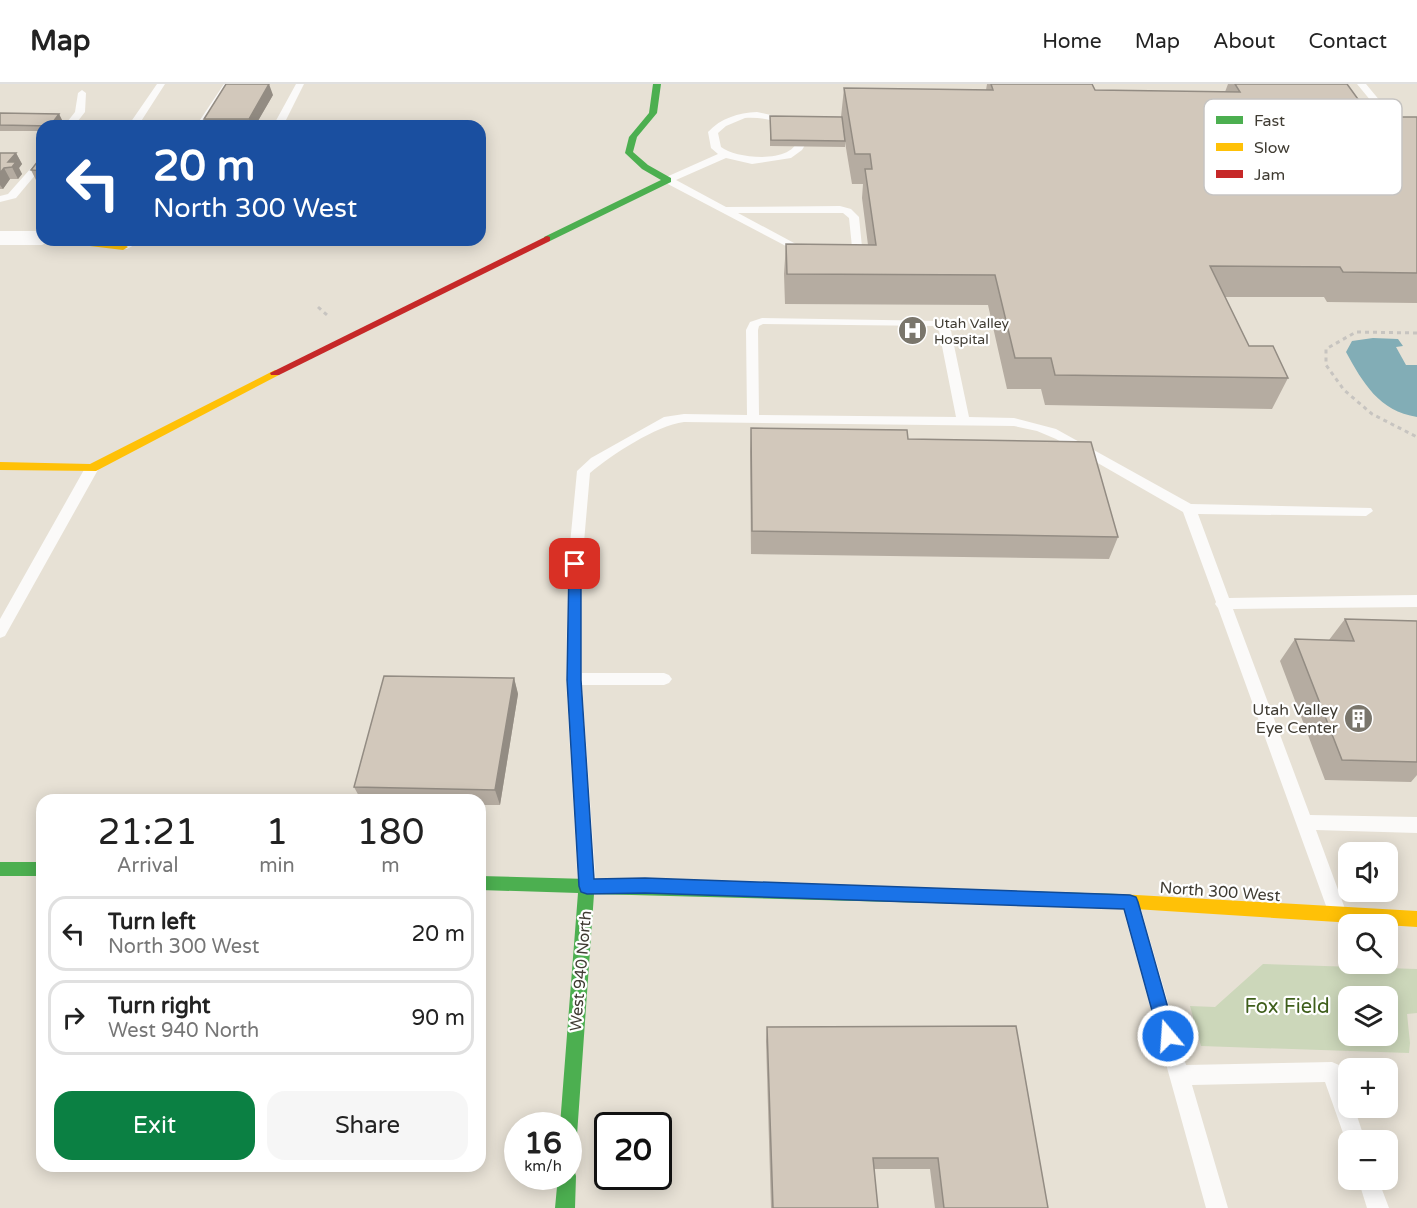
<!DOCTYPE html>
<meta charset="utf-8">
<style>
body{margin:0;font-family:"Varela Round",sans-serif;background:#f6f6f6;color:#222;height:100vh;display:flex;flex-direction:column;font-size:22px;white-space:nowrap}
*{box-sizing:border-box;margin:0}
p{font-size:20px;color:#767676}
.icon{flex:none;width:33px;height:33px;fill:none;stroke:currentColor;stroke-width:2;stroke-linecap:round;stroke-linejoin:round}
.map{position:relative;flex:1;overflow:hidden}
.details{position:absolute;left:36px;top:710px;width:450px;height:378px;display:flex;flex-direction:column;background:#fff;border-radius:18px;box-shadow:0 3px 15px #0003}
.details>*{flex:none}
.hud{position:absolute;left:36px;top:36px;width:450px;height:126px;border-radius:18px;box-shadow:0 3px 15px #0003;background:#1a4fa0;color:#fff;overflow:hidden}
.controls{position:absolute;left:1338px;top:758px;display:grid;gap:12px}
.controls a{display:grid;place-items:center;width:60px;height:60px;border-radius:12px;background:#fff;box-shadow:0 3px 15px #0003;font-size:30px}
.speed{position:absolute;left:504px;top:1028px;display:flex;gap:12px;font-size:30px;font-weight:700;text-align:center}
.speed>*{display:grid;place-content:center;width:78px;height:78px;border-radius:50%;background:#fff;box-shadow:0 3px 15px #0003;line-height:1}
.speed small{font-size:15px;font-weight:400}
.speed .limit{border:3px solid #111;border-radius:9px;background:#fff;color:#111}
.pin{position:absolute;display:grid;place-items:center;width:51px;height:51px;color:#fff;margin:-26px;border-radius:12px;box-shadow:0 3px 9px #0006}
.me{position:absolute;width:66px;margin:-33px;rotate:342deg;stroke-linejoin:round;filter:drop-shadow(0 0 4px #0008)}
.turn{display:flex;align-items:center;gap:21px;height:126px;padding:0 18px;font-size:27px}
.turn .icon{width:78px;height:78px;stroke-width:2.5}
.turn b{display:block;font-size:42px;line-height:51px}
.eta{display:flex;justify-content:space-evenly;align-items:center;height:102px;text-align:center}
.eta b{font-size:36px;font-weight:600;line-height:42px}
.button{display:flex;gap:12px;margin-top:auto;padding:12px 18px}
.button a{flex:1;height:69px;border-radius:18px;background:#0b8043;color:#fff;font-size:24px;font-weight:600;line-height:69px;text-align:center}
.button a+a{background:#f6f6f6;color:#222}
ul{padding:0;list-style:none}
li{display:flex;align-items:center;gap:18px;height:75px;margin:0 12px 9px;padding:0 6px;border:3px solid #e0e0e0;border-radius:18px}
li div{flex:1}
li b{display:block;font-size:22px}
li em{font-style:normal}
header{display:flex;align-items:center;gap:36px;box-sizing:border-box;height:84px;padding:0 30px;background:#fff;border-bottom:2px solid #e0e0e0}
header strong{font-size:28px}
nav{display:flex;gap:33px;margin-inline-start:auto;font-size:21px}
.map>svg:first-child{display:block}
.green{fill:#ccd7ba;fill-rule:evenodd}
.water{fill:#82adb6}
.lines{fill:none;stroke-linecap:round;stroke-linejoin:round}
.path{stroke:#c7c4c0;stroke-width:3;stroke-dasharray:4 4;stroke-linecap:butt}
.lane{fill:#fbfaf9;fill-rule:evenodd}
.street{fill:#fbfaf9;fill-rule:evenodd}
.fast{fill:#4caf50;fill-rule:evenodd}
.slow{fill:#ffc107;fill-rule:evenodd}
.jam{fill:#c62828;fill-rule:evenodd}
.wall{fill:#b5aca1}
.shaded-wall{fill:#938c83}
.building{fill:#d2c8bb;stroke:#938c83;stroke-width:1.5}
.route{fill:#1a73e8;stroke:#114b97;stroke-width:1.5}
.labels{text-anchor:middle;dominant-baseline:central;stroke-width:4.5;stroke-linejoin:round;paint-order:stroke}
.far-poi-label{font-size:14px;fill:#403c33;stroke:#fff;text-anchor:start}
.poi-label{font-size:16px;fill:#403c33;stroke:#fff;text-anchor:end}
.street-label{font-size:16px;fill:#403c33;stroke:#fff}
.near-park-label{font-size:20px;fill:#3e5e1b;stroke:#fff}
.key{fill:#fff;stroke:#c6c4c2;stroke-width:1.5}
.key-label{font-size:16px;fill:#403c33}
</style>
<header>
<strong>Map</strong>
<nav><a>Home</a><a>Map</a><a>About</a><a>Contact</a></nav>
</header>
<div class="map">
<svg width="1417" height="1124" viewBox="0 0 1417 1124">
<rect width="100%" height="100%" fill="#e7e1d5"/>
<!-- green -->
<path class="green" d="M1263,880L1417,885V929L1407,930L1410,959L1409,969L1201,962L1190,922L1215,923ZM1348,912H1388V951H1348Z"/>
<!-- water -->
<path class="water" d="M1373,254L1398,255L1403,262L1396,263L1406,281H1417V333C1379,327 1363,299 1346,268L1352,257Z"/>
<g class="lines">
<!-- path -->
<path class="path" d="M318,223L327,231
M1417,249L1356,248L1326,265V281L1344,306L1372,330L1417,353"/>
<!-- lane -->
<path class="lane" d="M157,0H165L138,42H128Z
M224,0H232L206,42H196Z
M296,0H304L283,42H273Z
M1357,0H1366L1405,47L1417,51V57L1399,51Z
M82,6L86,9L85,28L74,42H64L75,28L78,9Z
M757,28L784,34L804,45L808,56L802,66L791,74L752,80L726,74L676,96L726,123L840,122L851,125L859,133L862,163L859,172L846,178L841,175L850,168L852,163L849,134L843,129H738L807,166V170L803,171L664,98V94L718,70L711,64L708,48C721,34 738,29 757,28ZM745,34C765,33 780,37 797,48C804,81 737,76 721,63L718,49L726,42Z
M42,74V83L16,114L0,118V112L8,110L39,75Z
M129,156H143L127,165H119V161Z
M762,234L943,237L951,247L969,333L1014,334L1056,345L1191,420L1371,424L1373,427L1366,432L1198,430L1229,514L1417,511V523L1233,525L1310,731L1417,733V749L1316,746L1347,830L1344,836L1338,838L1332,836L1329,830L1218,524L1215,520L1216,518L1183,428L1056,355L1037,347L1014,342L684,338C655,342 613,370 590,389L582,481V589H664L669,591L672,595L669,599L664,601H582L596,802L593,808L587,810L581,808L578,802L566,595L568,481L577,387L591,374L664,333L684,330L747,331L746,246L750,238ZM763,240L935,242L939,247L956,333L759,331L758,246L759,242Z
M92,380L99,384L5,552L0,554V535L85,384Z
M1130,810L1136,812L1139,818L1186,981L1332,978L1339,981L1348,1007V1023H1354L1365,1056H1348V1063L1325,998L1192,1001L1228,1124H1206L1121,818L1124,812Z
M1358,1095H1378L1389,1124H1367Z"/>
<!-- street -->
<path class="street" d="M0,147H42V156H52L42,161H0Z"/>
<!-- fast -->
<path class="fast" d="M653,0H661L657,29L637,53L633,68L648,81L671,94V98L550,157H544V153L661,96L642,85L625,69L629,53L649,29Z
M0,778H42V792H0Z
M480,792L1119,810L1125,812L1127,817L1125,822L1119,824L594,810L577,1051L574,1057L568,1060V1041H560L578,809L480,806Z
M568,1083L574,1085L576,1092L575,1124H555L558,1092H568Z"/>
<!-- slow -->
<path class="slow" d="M60,156H89L123,160L128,163L123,166L65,159Z
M275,286L279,287V291L96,387L0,386V378L90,380Z
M1119,810L1417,827V843L1119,824L1113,822L1111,817L1113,812Z"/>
<!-- jam -->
<path class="jam" d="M547,152L550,153V157L279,291H271L270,289Z"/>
</g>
<!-- wall -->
<path class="wall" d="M987,0H1092L1095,6L1225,8L1228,0H1347L1371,33H1417V219L1327,218L1324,213H1225L1249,262L1288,294L1272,325L1045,321L1041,305H1007L988,221L785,220L784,190L786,160L868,161L862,114L863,100H852L845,58V63L770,62V38L841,33L844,4L986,6Z
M273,11L255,42H207L204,35Z
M0,29L59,30L62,36L57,42H42V47H0Z
M0,69H16L22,80L19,84L22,90L18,95H10L3,105H0Z
M42,72V98H37L31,86Z
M751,344L908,355L1118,453L1109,475L751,470L750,367Z
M1345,535L1417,537V691L1411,698L1325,696L1280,577L1295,555L1329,556Z
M514,594L518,610L500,721H480V716H361L354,703Z
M767,943L1048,1124H935L930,1085H874L878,1124H771L766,957Z"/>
<!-- shaded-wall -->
<path class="shaded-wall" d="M269,0L273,11L255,42H251L249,35Z
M59,30L62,36L57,42H50Z
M16,69L22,80L19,84L22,90L18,95L12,83L8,78Z
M4,84L10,95L3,105L0,101V89Z
M514,594L518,610L500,721L495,706Z"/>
<!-- building -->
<path class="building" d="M226,0H269L249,35H204Z
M991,0H1092L1095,6L1240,8L1235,0H1347L1371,33H1417V189L1343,188L1340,183L1210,182L1249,262H1273L1288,294L1055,291L1051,274H1015L995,191L787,190L786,160L876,161L865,85H872L870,70H855L844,4L993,6Z
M0,29L59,30L50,42L0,41Z
M770,32L842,33L845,57L771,56Z
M0,69H16L8,78H16L12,83L4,84L0,89Z
M42,72V87L31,86Z
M751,344L907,346L908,355L1091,358L1118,453L752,447Z
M1345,535L1417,537V678L1342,676L1295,555L1354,557Z
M384,592L514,594L495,706L354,703Z
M1016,942L1048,1124H944L938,1074H873L878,1124H773L767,943Z"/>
<!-- route -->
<path class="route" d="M575,476L581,480V596L594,795L645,794L1130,811L1136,813L1138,818L1176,952L1174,958L1168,961L1161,958L1159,952L1124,825L645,809L587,810L581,808L579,802L567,596L569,480Z"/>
<!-- icons -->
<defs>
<symbol id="hospital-disc" viewBox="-11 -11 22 22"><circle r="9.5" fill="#7a766c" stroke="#fff"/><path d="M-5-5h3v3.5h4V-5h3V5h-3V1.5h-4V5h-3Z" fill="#fff"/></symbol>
<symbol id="building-disc" viewBox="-11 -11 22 22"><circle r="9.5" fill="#7a766c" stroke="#fff"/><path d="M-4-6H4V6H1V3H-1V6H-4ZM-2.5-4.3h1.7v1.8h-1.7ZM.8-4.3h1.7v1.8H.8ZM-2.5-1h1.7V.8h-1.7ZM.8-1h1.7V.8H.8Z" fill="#fff"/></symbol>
</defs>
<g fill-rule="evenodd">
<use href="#hospital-disc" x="896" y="230" width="33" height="33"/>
<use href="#building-disc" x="1342" y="618" width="33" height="33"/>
</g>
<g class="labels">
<!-- far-poi labels -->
<g class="far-poi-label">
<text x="934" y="239">Utah Valley<tspan x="934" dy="16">Hospital</tspan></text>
</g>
<!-- poi labels -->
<g class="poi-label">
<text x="1338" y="626">Utah Valley<tspan x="1338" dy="18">Eye Center</tspan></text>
</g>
<!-- street labels -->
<g class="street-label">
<text transform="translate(1220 808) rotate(4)">North 300 West</text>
<text transform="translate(581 887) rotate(-85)">West 940 North</text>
</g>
<!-- near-park labels -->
<g class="near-park-label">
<text x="1287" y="923">Fox Field</text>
</g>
</g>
<!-- legend -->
<rect x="1204" y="15" width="198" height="96" rx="9" class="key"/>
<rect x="1216" y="32" width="27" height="8" fill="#4caf50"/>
<rect x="1216" y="59" width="27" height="8" fill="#ffc107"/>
<rect x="1216" y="86" width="27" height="8" fill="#c62828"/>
<g class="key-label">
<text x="1254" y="42">Fast</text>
<text x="1254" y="69">Slow</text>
<text x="1254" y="96">Jam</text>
</g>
</svg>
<div class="controls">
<a><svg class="icon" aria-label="sound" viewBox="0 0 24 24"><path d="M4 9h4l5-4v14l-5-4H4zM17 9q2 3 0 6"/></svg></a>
<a><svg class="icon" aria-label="search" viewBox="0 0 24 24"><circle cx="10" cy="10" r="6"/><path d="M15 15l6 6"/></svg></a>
<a><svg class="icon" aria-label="layers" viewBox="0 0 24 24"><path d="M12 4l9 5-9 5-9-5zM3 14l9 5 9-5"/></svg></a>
<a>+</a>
<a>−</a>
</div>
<div class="speed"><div>16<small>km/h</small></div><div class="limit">20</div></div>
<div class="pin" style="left:575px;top:480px;background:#d93025"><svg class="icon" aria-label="arrive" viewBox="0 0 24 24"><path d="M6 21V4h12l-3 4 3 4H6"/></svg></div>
<svg class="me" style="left:1168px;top:952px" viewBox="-20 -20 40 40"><circle r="17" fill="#1a73e8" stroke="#fff" stroke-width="3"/><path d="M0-11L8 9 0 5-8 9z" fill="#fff"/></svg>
<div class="hud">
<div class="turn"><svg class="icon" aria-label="left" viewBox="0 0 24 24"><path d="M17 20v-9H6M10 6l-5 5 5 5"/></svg><div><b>20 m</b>North 300 West</div></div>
</div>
<section class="details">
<div class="eta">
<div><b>21:21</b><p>Arrival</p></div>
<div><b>1</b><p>min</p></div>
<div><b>180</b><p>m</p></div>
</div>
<ul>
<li><svg class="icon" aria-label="left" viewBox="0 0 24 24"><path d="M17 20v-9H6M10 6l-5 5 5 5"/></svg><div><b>Turn left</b><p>North 300 West</p></div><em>20 m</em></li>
<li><svg class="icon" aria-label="right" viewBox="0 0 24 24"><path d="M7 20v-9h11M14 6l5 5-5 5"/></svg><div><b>Turn right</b><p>West 940 North</p></div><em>90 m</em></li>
</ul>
<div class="button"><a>Exit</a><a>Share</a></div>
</section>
</div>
